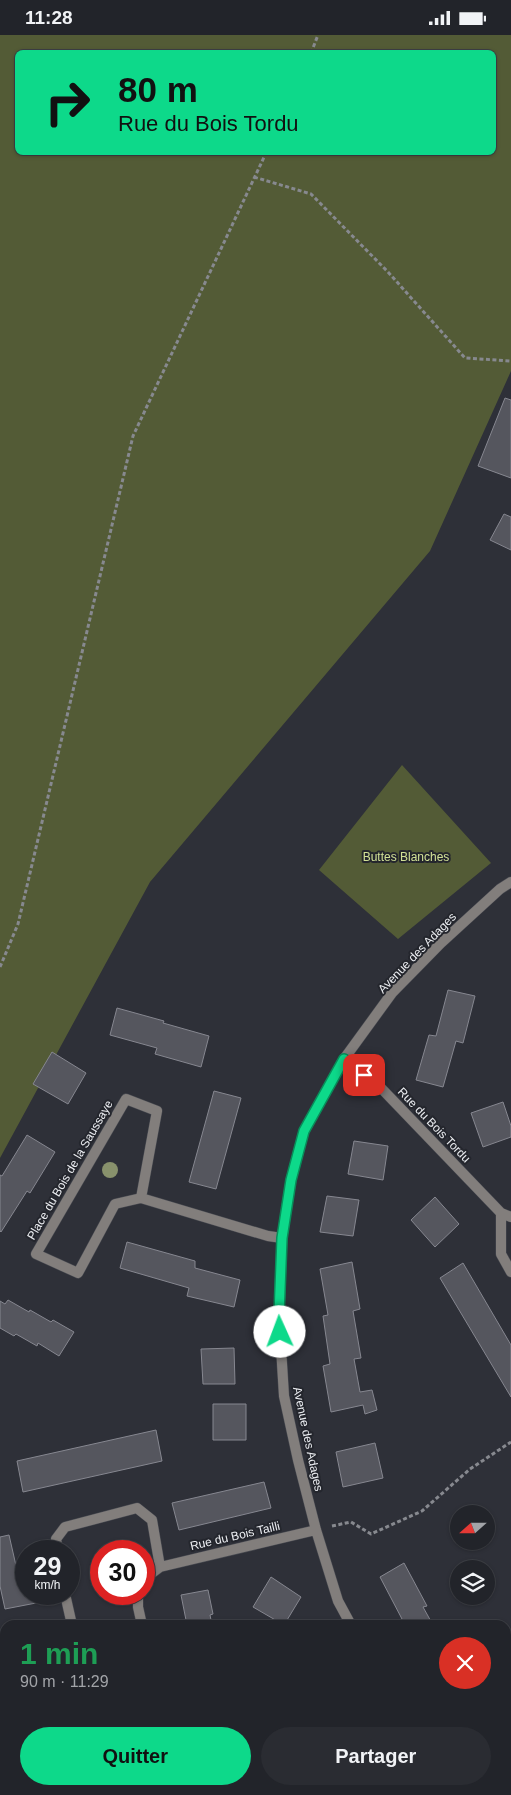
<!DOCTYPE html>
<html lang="fr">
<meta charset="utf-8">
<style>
body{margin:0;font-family:Arial,sans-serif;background:#2a2c32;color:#f1f3f6;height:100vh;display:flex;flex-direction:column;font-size:19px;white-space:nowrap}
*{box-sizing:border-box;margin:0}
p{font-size:16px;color:#a2a4a8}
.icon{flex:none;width:28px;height:28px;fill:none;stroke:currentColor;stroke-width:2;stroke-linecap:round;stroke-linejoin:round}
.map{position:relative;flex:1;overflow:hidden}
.sheet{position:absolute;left:0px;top:1585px;width:511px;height:175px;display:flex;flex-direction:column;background:#22242a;border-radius:15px 15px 0 0;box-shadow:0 1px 4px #0004,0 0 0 1px #3f4147}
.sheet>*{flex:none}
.guide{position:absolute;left:15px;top:15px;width:481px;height:105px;border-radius:8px;box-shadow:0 1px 4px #0004,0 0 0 1px #3f4147;background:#0dd98a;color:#111;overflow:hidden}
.needle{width:32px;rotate:249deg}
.buttons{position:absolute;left:450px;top:1470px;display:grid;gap:10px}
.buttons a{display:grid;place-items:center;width:45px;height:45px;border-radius:50%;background:#22242a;box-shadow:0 1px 4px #0004,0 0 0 1px #3f4147;font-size:25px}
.speed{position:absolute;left:15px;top:1505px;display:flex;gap:10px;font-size:25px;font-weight:700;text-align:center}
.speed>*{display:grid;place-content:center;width:65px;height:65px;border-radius:50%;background:#22242a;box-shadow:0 1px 4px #0004,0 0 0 1px #3f4147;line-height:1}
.speed small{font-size:12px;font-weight:400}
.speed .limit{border:8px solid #d22;background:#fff;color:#111}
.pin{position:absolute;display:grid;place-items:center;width:42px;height:42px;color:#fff;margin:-21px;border-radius:10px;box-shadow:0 2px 8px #0006}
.me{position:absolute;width:55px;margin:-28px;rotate:358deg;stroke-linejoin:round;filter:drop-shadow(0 0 4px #0008)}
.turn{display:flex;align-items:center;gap:18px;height:105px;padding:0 20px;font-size:22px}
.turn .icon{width:65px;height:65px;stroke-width:2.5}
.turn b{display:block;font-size:35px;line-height:42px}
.round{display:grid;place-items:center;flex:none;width:52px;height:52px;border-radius:26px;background:#2a2c32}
.overview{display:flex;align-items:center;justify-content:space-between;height:85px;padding:0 20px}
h1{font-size:30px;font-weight:600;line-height:38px;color:#1e9e55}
.action{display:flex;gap:10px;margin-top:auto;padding:10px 20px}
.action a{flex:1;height:58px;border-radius:30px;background:#0dd98a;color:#111;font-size:20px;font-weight:600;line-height:58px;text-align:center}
.action a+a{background:#2a2c32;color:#f1f3f6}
.status{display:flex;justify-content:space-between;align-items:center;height:35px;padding:0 25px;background:#22242a;direction:ltr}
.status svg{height:14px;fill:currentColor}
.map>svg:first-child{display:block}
.green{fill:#535b36;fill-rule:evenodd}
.building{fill:#55565e;stroke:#868790}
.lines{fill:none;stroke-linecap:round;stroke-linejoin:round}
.minor-casing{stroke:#494b52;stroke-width:11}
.path{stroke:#87898f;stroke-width:3;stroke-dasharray:4 2.5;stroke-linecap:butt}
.minor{stroke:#827e7c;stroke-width:10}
.tree{fill:#88916c}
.route-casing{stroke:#088d5a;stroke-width:12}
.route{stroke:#0dd98a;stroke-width:9}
.labels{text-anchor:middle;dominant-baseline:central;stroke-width:4;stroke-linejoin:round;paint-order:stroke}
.park-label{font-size:12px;fill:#d1e096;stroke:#24262d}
.street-label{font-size:12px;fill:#eceef2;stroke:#24262d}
</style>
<div class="status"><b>11:28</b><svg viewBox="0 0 49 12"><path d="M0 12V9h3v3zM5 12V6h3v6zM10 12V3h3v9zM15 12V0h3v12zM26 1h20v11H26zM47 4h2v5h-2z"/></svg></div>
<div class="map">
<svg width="511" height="1760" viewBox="0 0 511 1760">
<rect width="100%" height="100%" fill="#2e3038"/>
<!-- green -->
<path class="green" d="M0,0H511V336L430,516L150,847L0,1123ZM18,18H494V118H18Z
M402,730L491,828L398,904L319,835Z
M0,1645L5,1712V1755H294L299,1760H0Z"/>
<!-- building -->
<path class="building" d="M505,363L511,365V443L478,431Z
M504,479L511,482V515L490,505Z
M448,955L475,961L463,1008L456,1006L443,1052L416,1045L429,1000L436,1001Z
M117,973L164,986L163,988L209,1001L201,1032L155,1019L157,1013L110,1000Z
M52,1017L86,1038L68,1069L33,1049Z
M214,1056L241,1063L216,1154L189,1147Z
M503,1067L511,1091V1102L483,1112L471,1078Z
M27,1100L55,1117L30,1158L27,1156L1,1197L0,1196V1140L2,1141Z
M354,1106L388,1111L383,1145L348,1139Z
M327,1161L359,1165L353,1201L320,1197Z
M435,1162L459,1189L435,1212L411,1185Z
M127,1207L195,1226V1233L240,1245L234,1272L187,1261L189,1253L120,1233Z
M352,1227L360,1274L353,1276L361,1323L354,1324L360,1357L372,1355L377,1375L365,1379L363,1370L331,1377L323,1331L330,1329L323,1281L328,1280L320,1234Z
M463,1228L511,1310V1362L440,1243Z
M8,1265L29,1277L30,1275L51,1287L53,1285L74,1297L59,1321L38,1308L37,1311L16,1299L14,1301L0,1293V1266L5,1269Z
M234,1313L235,1349H203L201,1314Z
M213,1369H246V1405H213Z
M156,1395L162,1426L23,1457L17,1426Z
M375,1408L383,1443L343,1452L336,1417Z
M264,1447L271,1473L179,1495L172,1468Z
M9,1500L17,1535L26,1533V1559H34L36,1568L5,1574L0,1551V1502Z
M404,1528L427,1571L423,1572L433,1590H401L399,1586L402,1584L380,1542Z
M271,1542L301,1562L284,1590L253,1572Z
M208,1555L213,1579L210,1580L212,1590H184L183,1586L186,1585L181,1560Z
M5,1622V1661L0,1639V1623Z
M506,1679L511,1680V1716L506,1715Z
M365,1755H404L411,1760H361Z"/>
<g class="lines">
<defs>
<path id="minor" d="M344,1024L382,1054L501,1178L511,1182
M141,1163L157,1076L126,1064L36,1219L78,1238L115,1169L141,1163L268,1201L282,1203
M501,1178V1219L511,1237
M58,1516L56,1504L65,1492L137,1473L152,1485L160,1532
M144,1544L160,1532L316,1495
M65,1559L72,1590
M138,1559V1572L142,1590
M351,1590L338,1566L316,1495L298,1425L284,1361L279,1280L282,1203L291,1145L304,1096L344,1024L392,958L441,908L500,854L511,847
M472,1755L478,1760"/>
</defs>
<!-- minor casing -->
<use href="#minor" class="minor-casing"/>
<!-- path -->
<path class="path" d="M311,18L318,0
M254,142L311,159L388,237L465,323L511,326
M0,932L18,889L133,401L266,118
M332,1491L351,1487L371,1499L422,1476L470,1434L511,1407
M42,1590L53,1587
M0,1601L5,1600"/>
<!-- minor -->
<use href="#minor" class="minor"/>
</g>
<!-- trees -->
<circle class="tree" cx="110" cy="1135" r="8"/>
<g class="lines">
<defs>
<path id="route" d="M280,1297L279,1280L282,1203L291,1145L304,1096L344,1024L364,1040"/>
</defs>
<!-- route casing -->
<use href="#route" class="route-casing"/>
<!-- route -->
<use href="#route" class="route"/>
</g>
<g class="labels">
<!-- park labels -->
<g class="park-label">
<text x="406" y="822">Buttes Blanches</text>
</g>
<!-- street labels -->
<g class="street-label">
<text transform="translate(417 918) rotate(-46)">Avenue des Adages</text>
<text transform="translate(434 1090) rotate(46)">Rue du Bois Tordu</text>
<text transform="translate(70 1135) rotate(-60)">Place du Bois de la Saussaye</text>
<text transform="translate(308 1404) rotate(78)">Avenue des Adages</text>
<text transform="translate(235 1501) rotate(-13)">Rue du Bois Tailli</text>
</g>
</g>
</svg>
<div class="buttons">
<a><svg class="needle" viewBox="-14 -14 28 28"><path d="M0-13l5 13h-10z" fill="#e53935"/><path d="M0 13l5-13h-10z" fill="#a2a4a8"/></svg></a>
<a><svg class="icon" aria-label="layers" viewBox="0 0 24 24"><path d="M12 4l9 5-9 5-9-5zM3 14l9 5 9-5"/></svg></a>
</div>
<div class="speed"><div>29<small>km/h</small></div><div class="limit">30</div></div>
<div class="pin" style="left:364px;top:1040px;background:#d93025"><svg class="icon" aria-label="arrive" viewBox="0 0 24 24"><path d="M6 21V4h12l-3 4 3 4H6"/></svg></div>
<svg class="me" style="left:280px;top:1297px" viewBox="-20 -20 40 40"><circle r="19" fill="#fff"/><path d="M0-13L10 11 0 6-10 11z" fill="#0dd98a"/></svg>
<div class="guide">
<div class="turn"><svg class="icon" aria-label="right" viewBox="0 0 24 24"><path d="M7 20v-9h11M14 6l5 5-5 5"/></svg><div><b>80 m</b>Rue du Bois Tordu</div></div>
</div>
<section class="sheet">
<div class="overview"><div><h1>1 min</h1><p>90 m · 11:29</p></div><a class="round" style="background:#d93025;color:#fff"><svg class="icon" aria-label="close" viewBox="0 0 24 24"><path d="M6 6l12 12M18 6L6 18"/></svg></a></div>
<div class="action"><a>Quitter</a><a>Partager</a></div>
</section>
</div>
